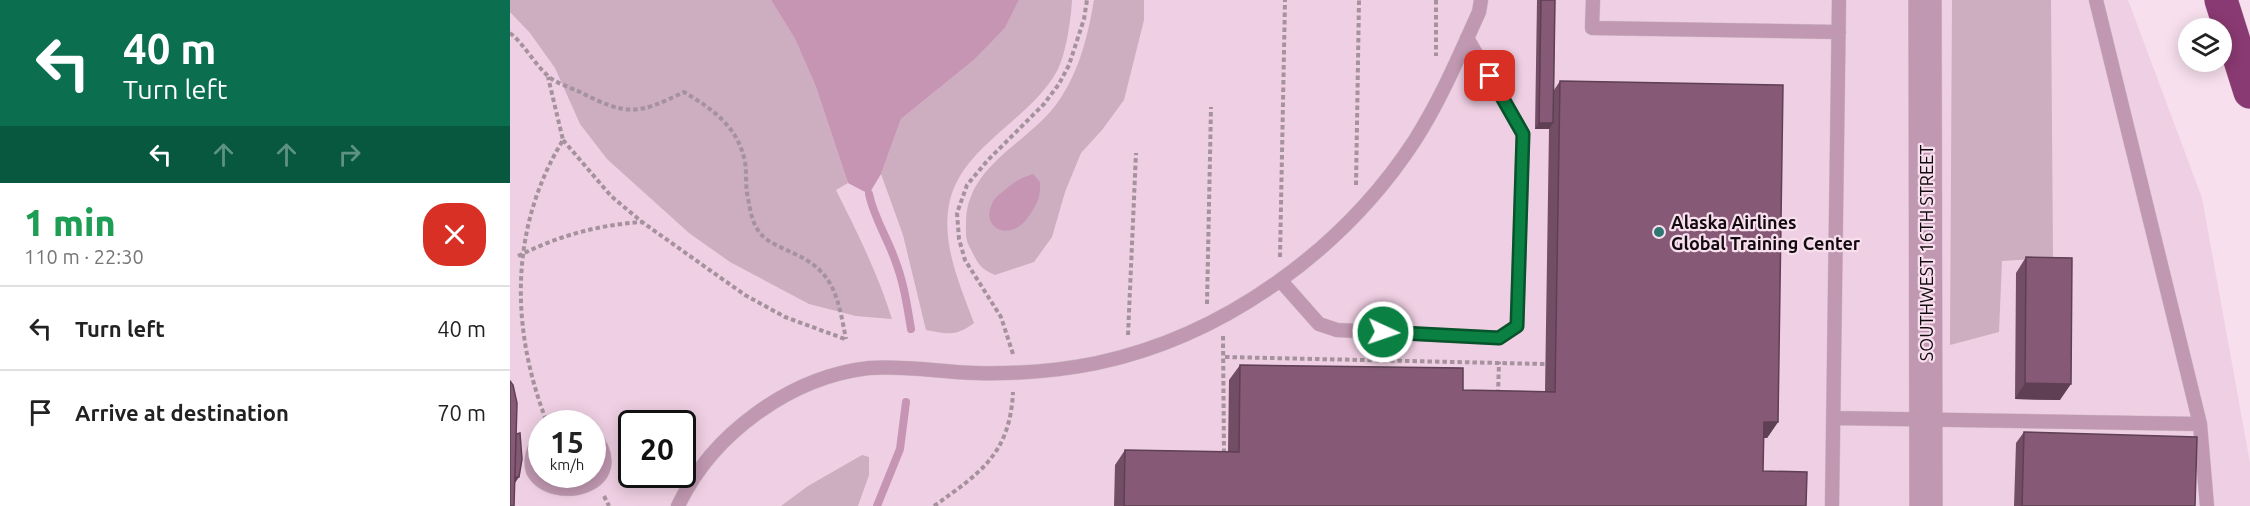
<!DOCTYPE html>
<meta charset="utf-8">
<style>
body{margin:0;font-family:Ubuntu,sans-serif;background:#f2f2f2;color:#222;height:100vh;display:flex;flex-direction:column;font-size:22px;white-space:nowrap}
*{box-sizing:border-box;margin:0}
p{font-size:20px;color:#767676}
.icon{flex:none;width:33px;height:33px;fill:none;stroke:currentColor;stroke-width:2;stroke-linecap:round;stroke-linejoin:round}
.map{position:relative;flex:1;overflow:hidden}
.details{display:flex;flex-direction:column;background:#fff;width:510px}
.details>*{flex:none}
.banner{background:#0b6e4f;color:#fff;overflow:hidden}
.fabs{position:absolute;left:1668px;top:18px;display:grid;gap:12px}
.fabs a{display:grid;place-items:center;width:54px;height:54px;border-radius:50%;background:#fff;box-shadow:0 3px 15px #0003;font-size:30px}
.speed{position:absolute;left:18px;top:410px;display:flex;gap:12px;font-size:30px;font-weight:700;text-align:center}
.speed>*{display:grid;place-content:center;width:78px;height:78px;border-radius:50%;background:#fff;box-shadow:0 3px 15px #0003;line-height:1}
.speed small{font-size:15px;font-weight:400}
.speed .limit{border:3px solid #111;border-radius:9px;background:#fff;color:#111}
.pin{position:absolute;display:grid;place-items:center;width:51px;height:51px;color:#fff;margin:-26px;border-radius:12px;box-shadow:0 3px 9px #0006}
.me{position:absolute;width:66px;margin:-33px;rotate:93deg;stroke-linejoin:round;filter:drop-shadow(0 0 4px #0008)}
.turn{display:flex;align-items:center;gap:21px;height:126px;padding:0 24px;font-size:27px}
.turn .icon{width:78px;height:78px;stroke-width:2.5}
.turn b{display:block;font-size:42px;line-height:51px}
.lanes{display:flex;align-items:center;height:57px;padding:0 24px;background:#0003;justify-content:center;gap:30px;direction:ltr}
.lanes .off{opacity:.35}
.round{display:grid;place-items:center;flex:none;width:63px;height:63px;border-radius:24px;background:#f2f2f2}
.summary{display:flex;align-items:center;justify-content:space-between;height:102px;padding:0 24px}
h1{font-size:36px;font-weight:800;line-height:45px;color:#1e9e55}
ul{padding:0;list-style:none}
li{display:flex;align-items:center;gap:18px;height:84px;padding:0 24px;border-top:2px solid #e0e0e0}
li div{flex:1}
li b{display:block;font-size:22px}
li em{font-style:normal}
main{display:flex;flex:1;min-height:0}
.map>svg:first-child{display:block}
.built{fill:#efcfe3;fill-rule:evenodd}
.green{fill:#ccaec0}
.water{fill:#c595b3}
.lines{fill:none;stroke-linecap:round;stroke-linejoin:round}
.stream{stroke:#c595b3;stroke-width:8}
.service-casing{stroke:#d2bdc9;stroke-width:15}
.tertiary-casing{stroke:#d2bdc9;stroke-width:34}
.motorway-casing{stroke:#d2bdc9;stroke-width:34}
.path{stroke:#a5929d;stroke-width:4;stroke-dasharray:4.5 3;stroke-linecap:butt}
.service{stroke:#c098b1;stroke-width:14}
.tertiary{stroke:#c098b1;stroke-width:33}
.motorway{stroke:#8a3a72;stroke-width:33}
.wall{fill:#734d65}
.shaded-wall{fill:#5e3f53}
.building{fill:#865a76;stroke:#5e3f53;stroke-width:1.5}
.route-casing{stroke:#07532c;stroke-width:15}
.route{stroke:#0b8043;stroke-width:10}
.poi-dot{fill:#2e7773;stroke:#f7dfed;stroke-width:2}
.labels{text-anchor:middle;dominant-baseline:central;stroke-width:4.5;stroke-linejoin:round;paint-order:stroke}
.poi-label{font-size:18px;font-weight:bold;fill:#120a0f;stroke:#f7dfed;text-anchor:start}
.street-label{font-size:18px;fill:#120a0f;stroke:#f7dfed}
</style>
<main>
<section class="details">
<div class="banner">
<div class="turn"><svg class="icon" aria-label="left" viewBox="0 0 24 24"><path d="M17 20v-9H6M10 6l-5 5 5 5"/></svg><div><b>40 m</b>Turn left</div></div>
<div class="lanes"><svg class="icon" aria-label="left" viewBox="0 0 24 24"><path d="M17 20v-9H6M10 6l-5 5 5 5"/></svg><svg class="icon off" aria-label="ahead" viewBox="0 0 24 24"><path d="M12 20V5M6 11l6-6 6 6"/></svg><svg class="icon off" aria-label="ahead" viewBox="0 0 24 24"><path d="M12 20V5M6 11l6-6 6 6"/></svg><svg class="icon off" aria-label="right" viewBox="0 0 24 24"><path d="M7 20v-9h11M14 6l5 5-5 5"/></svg></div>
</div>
<div class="summary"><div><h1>1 min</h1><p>110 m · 22:30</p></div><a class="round" style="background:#d93025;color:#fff"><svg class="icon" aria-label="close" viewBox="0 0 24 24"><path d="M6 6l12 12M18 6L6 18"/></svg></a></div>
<ul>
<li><svg class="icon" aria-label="left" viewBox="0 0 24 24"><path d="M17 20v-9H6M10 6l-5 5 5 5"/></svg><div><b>Turn left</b></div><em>40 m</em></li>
<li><svg class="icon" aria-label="arrive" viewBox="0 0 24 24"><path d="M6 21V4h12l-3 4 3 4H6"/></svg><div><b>Arrive at destination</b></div><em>70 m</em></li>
</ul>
</section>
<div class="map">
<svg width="1740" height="506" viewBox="0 0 1740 506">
<rect width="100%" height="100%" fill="#f7dfed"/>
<!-- built -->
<path class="built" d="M0,0H1618L1692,198L1740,463V506H0ZM32,423H82V474H32ZM122,423H172V474H122Z"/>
<!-- green -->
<path class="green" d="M0,0H261L285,39L306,87L338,183L326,190C347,232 368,274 382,319L346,316L299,304L220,262L179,233L97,159L70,124L45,68L20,33L0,12Z
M509,0H562C561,19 556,54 547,71C521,119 454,145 440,200C430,242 450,285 464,323C445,337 438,334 416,330L393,235L371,174L391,119L465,59L495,28Z
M584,0H634V20L614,100L592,130L571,153L555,192L542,237L524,262L485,275C467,267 468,262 459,246C455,238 456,231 456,223C456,164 521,143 550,99C570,69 578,35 584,0Z
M1442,0H1541L1543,258L1492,261L1489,332L1440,345Z
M352,455L359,457V475L348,506H271L298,486Z"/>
<!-- water -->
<path class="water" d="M261,0H509L495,28L465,59L391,119L371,174L359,194L338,183L306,87L285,39Z
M523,174L530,182C531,197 527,204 519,216C501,243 470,229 482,204C484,198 490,194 495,190C504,182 510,178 523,174Z"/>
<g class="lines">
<!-- stream -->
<path class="stream" d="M359,194C364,218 377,237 385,260C394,283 397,305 401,329
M367,506L390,449L396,402"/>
<defs>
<path id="service" d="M1083,0L1082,28L1329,32
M1586,0L1690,424L1697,506
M770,280L809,324L827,330L989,338L1007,326L1013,134L957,38
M1323,418L1690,424
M32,437C24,446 19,459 23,471C41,506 126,487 82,433
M168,506C202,434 280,377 359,368C394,365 430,372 466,373C506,374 548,371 587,363C715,336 834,249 905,140C931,99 949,56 969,12L971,0
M1322,506L1329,0"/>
<path id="tertiary" d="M1415,0L1416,506"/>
<path id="motorway" d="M1711,0L1740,92"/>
</defs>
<!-- service casing -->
<use href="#service" class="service-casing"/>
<!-- tertiary casing -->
<use href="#tertiary" class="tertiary-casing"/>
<!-- motorway casing -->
<use href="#motorway" class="motorway-casing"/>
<!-- path -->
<path class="path" d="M926,0V56
M0,33C14,44 23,62 37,75C45,83 59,87 70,92C117,116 127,115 174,92C202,109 228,126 235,162C237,174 235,186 238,198C240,210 242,223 250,233C258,243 273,248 285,254C325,272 328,299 336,339
M53,140L101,196L132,222L201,271L235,295L275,317L335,339
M846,185L849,0
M8,256C48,236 87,225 132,222
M770,257L775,0
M697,304L701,107
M618,335L626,153
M713,336L714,454
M503,354L491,317L455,260L449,239L447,213L457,185L478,160L534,104L549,84L559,65L574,19L577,0
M715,357L1035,364
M988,394L989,362
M36,420C0,326 0,227 53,140L38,77
M94,496L99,506
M424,506C470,473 500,454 503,392"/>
<!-- service -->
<use href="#service" class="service"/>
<!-- tertiary -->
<use href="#tertiary" class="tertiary"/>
<!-- motorway -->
<use href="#motorway" class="motorway"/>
</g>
<!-- wall -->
<path class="wall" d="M1027,0H1045L1044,90L1050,81L1268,422L1257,438H1253V471L1296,506H604L605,465L615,450L718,452L719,380L730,365L953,390L1035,392L1039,129H1025Z
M1516,257L1550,400L1505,399L1506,273Z
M1514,432L1685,506H1504L1506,443Z"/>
<!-- shaded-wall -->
<path class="shaded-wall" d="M1029,123H1043L1039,129H1025Z
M1515,383L1561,384L1550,400L1505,399Z
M1254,422H1268L1257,438H1243Z
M0,477H9L5,483H0Z"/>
<!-- building -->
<path class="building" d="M1031,0H1045L1043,123H1029Z
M1050,81L1273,85L1268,422H1254L1253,471L1297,472L1296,506H614L615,450L729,452L730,365L953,368V390L1045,392Z
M1516,257L1562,258L1561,384L1515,383Z
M0,381L3,385L7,403L4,506H0Z
M1514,432L1687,437L1685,506H1512Z
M10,433L12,459L9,477H5L6,434Z"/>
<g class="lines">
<defs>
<path id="route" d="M873,332L989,338L1007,326L1013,134L980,76"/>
</defs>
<!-- route casing -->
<use href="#route" class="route-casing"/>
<!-- route -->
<use href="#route" class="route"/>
</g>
<!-- markers -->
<circle class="poi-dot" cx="1149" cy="232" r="6"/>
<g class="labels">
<!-- poi labels -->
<g class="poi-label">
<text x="1161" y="222">Alaska Airlines<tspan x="1161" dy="21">Global Training Center</tspan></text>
</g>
<!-- street labels -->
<g class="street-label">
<text transform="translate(1416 253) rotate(-90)">SOUTHWEST 16TH STREET</text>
</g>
</g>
</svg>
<div class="fabs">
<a><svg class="icon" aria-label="layers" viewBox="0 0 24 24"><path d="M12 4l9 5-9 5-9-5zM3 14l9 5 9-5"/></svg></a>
</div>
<div class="speed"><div>15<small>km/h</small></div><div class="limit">20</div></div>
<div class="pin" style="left:980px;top:76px;background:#d93025"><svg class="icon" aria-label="arrive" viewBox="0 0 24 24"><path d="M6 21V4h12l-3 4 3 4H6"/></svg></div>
<svg class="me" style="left:873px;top:332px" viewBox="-20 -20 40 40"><circle r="17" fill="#0b8043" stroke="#fff" stroke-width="3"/><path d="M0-11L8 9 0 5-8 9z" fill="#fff"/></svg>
</div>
</main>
